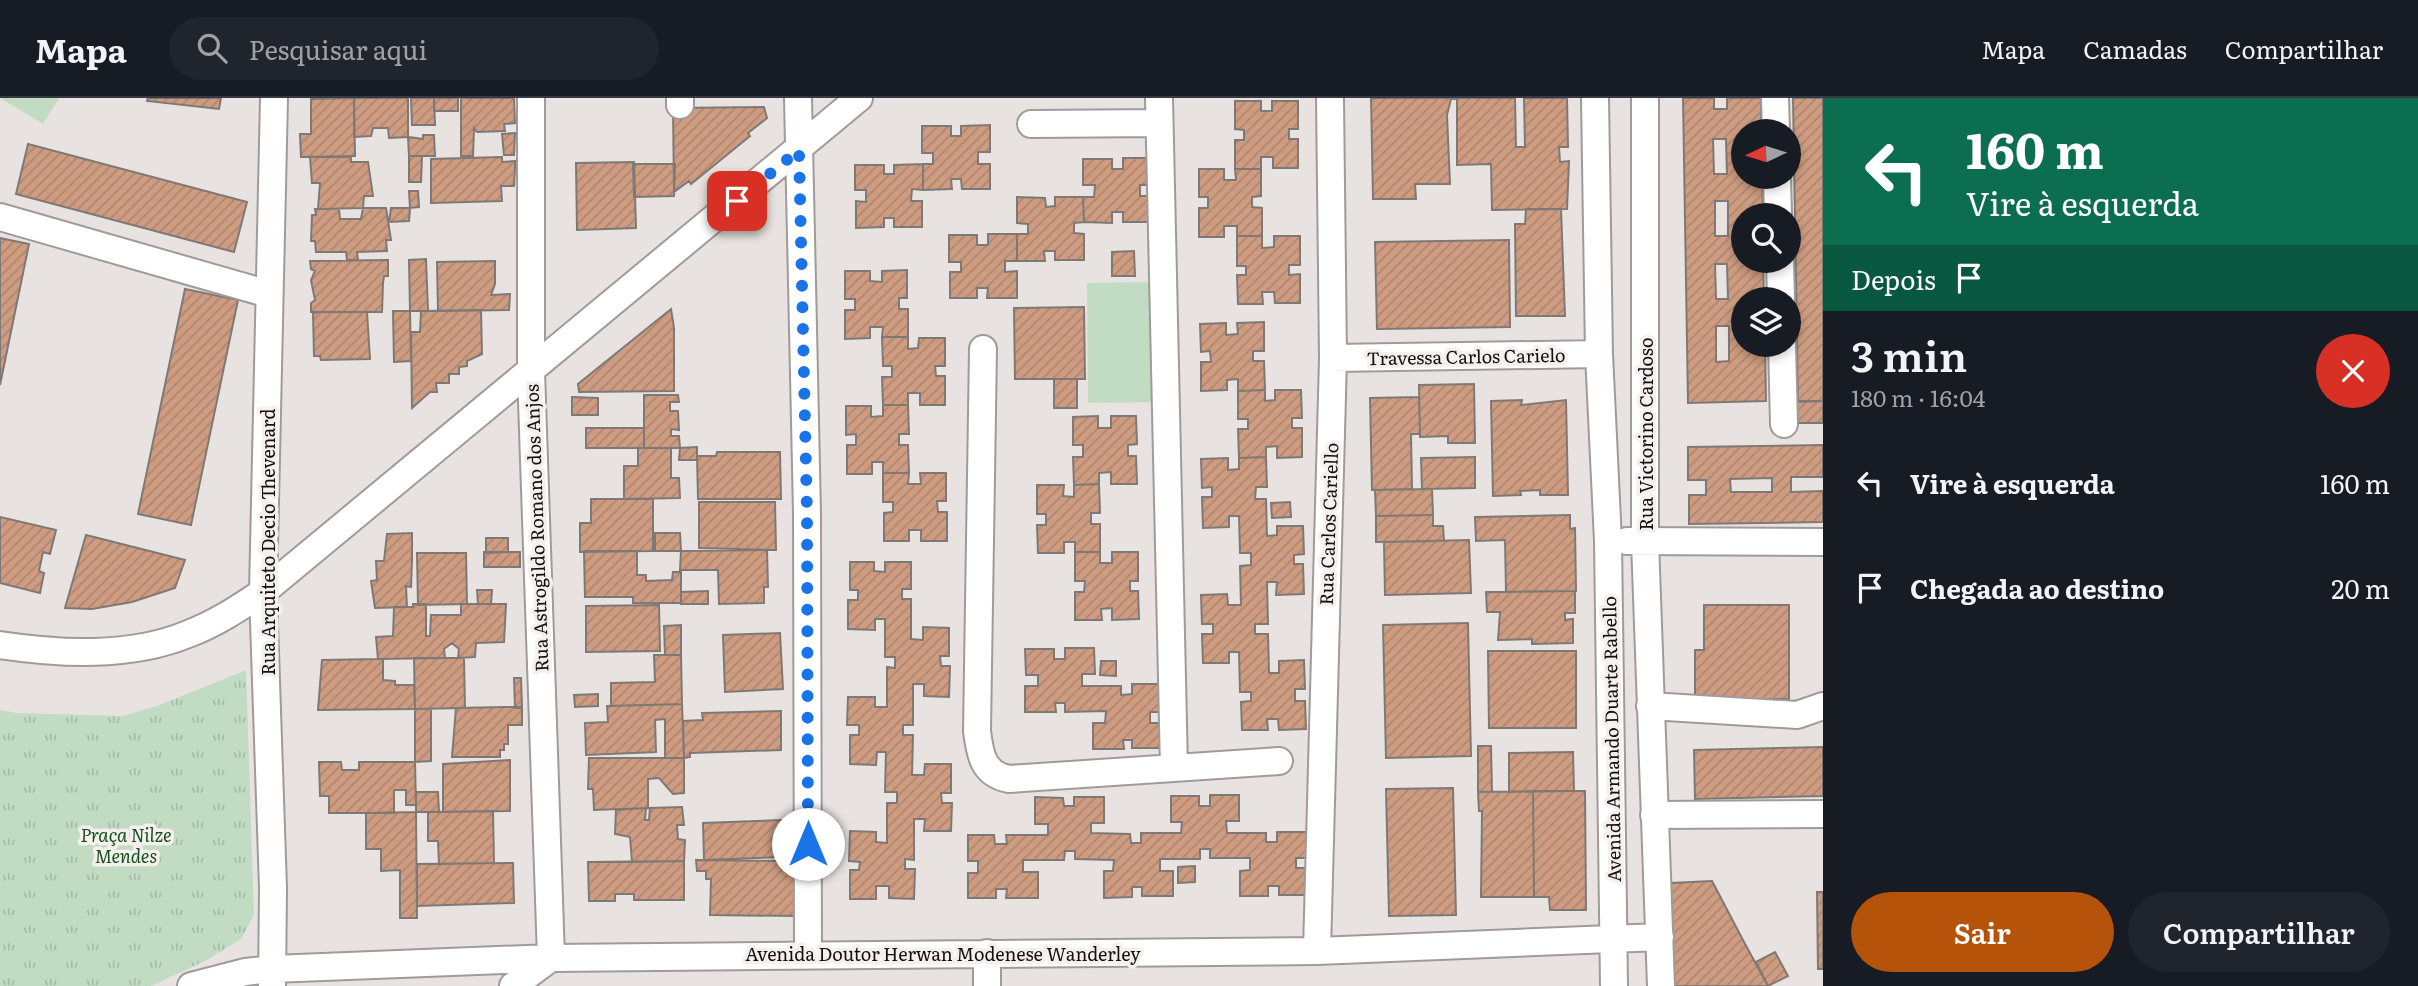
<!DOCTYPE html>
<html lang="pt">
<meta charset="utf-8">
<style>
body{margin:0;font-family:Literata,serif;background:#20242c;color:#f1f3f6;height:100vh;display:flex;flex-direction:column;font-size:26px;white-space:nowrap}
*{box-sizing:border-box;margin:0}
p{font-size:23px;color:#9ea1a6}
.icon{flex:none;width:38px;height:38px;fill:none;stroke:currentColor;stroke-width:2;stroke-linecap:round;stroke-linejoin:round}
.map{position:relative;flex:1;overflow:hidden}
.details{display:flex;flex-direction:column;background:#171b24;width:595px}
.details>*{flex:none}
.banner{background:#0b6e4f;color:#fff;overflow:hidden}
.needle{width:46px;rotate:266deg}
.fabs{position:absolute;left:1731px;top:21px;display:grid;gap:14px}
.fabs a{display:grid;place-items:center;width:70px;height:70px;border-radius:50%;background:#171b24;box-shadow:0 4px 10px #0003;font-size:35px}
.pin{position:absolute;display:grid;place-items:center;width:60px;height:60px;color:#fff;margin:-30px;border-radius:14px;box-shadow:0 4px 10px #0006}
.me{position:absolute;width:77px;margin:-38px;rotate:0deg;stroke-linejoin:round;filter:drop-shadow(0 0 5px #0008)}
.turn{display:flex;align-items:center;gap:24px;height:147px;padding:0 28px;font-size:32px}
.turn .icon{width:91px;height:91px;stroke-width:2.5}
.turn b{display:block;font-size:49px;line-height:60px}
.then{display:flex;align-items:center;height:66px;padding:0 28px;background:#0003;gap:14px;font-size:26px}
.round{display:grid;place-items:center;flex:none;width:74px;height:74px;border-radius:37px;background:#20242c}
.head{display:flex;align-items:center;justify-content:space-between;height:119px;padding:0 28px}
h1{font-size:42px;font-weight:600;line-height:52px}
.action{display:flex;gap:14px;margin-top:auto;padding:14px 28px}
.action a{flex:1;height:80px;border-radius:42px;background:#b45309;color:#fff;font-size:28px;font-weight:600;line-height:80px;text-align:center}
.action a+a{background:#20242c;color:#f1f3f6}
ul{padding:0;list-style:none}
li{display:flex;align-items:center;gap:21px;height:105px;padding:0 28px}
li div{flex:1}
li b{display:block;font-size:26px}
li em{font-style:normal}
header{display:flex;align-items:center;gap:42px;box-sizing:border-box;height:98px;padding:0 35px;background:#171b24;border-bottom:2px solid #363941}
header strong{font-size:33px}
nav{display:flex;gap:38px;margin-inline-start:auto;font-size:24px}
.search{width:490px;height:63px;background:#20242c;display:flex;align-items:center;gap:18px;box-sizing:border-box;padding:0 24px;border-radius:38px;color:#9ea1a6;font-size:26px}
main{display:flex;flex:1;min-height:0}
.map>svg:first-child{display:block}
.grass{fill:#c1dcc2}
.park{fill:url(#park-tufts)}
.building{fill:url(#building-hatch);stroke:#7e7977;stroke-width:2;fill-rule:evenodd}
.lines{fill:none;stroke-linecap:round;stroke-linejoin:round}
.street-casing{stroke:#a09b99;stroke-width:30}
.street{stroke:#fff;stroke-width:26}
.route{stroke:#1a73e8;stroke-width:12;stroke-dasharray:0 21.6}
.labels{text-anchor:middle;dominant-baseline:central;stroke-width:7;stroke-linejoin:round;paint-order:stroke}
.street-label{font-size:18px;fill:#131110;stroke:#f5f0ed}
.park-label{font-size:18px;font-style:italic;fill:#14511f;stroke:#f5f0ed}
</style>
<header>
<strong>Mapa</strong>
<div class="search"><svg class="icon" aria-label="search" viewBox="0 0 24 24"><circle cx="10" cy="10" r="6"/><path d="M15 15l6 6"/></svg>Pesquisar aqui</div>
<nav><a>Mapa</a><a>Camadas</a><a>Compartilhar</a></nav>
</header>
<main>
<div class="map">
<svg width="1823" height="888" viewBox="0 0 1823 888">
<defs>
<pattern id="park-tufts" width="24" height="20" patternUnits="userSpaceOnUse" patternTransform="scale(1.75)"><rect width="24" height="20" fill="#c1dcc2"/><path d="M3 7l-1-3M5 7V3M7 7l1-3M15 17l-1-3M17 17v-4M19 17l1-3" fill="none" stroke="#a5bca6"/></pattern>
<pattern id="building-hatch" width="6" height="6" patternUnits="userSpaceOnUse" patternTransform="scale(1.75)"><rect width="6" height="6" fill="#ce9c80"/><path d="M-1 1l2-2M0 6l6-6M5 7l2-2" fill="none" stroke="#b0856e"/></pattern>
</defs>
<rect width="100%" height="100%" fill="#e8e3e0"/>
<!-- grass -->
<path class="grass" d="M0,0H59L43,26Z
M1156,184L1157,304L1088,305L1087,185Z"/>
<!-- park -->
<path class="park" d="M246,572L254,817L241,841L207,862L151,888H0V612L17,615L123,618L160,607Z"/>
<!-- building -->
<path class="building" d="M148,0H221L219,11L147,3Z
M354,0L355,58L301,59L300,36H311V1Z
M354,0H408V39L389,40L388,30H373L371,38L354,39Z
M411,0H434L435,27H412Z
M434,0H458V13H434Z
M461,0H514L515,25L504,26L505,33L477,34L474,30L473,58H461Z
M1371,0H1515L1516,49H1525L1524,0H1567L1568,49H1559L1560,64L1569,63L1567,111L1492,112L1491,66L1457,67V1H1451L1447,17L1450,86H1415L1416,101H1373Z
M1683,0H1714V11H1727V0H1761V33H1743V79H1762L1763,117H1743V163H1763L1764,201H1743V247H1765L1766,303L1688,305ZM1713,41H1726L1727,76H1714ZM1715,103H1728V138H1715ZM1715,166H1727L1728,201H1716ZM1716,228H1729V263L1716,264Z
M1793,0H1823V303H1798Z
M1235,3H1261V13H1272V3H1298V31H1289V41H1298V70H1273V59H1261V71H1235V42H1244V32L1235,31Z
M764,9L767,20L748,35L750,38L691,86L689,83L674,94L673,10Z
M990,27V54H978V66H990V91H962L961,81H951L952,91L923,92V66H933V55H922V28H951V38H961V28Z
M515,35L514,57H504L502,36Z
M423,37H434L435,58H409L408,39L423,41Z
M28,46L247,104L234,154L16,96Z
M409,58H422L421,84H409Z
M310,59H351V64H368L373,98H364L363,110L318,111L320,85H312Z
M502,59V64L515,63V70L514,88H501L502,103L431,105V61Z
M1123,60H1152V87H1140V98H1153V124H1123V114H1112V125L1084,124L1083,99H1094L1095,87H1083V61H1112V71H1123Z
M634,64L636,130L577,132L576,65Z
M633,66H675L674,98L634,99Z
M923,66V92L912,91L911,103H922V129H894V120H884V129L856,130V103L866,104V92H855V67H884V76H894V67Z
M1199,71H1224V82H1236L1235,71H1261V98L1252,99V109L1262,110V138H1237V128H1224V139H1199V110H1208V99H1199Z
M409,93H418L419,109L410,110Z
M1017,99L1045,100L1046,109L1055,108V99H1083L1084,124L1074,125V135L1084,136V162H1055V153H1044L1045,163H1017V136H1028V126L1017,125Z
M363,110H386L391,142H386L387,153L357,154L358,162H347L346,154H316L315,143H311L312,117H316L315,111H339L340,121H361Z
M391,110H410L409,123L389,124Z
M1526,111H1561L1565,218H1516L1515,126H1525Z
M988,136H1017V163H1005V174L1017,173V200H987L988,190H977V200H950V174H961V164H949V137H977V147H988Z
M1237,138H1262V150L1274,149V138H1300V167H1289V177L1300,176V205H1275L1274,194H1262L1263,206H1238L1237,177H1246V168H1237Z
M0,140L29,146L0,287Z
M1509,142L1510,229L1377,231L1375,144Z
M1134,153L1135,178H1112V154Z
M426,161L428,213H410L409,162Z
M388,162V178H384L383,185L382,214H311V205L315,202L311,182L315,173L311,171L310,163Z
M495,163V186L491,197L510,196L509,212L438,213L437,164Z
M907,172V200H899V211H908V239H882L883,229H870V240L845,241V212H855V201H845V173H870V183L882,184V173Z
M185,191L238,202L191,427L138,416Z
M1084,209L1085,281H1015L1014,210Z
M671,211L674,230V293L579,294L578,286Z
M481,212L482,256L467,263V268L459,269V276H449V285H436L437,294H430L412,310L411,234H420L421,213Z
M393,213H410L411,263L394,264Z
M320,214H367L370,261L321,262L320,258H314L313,215Z
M1264,224V253H1253V263H1264L1265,292L1238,293V281L1227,282V292L1201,293V264H1211L1210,253L1201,254L1200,226L1226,225V237L1238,236L1237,225Z
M882,239H908V251L918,250L919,240H945V268H935L936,278H945V307H920V295H908V307H883L882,279H892V268H883Z
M1054,281H1077V310H1054Z
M1474,286L1475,345H1448V338L1420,339L1419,287Z
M1265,292V303L1275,302V292H1301L1302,320H1292V330H1302V359L1277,360V348L1266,349V359L1239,360L1238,331H1248V321H1238V293Z
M644,297H678L679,304H670V313H678L679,332L671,331V338H679L680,350H644Z
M572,299L598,300V317H572Z
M1419,299L1420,336H1411L1412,391L1372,392L1370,300Z
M1522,302L1521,307L1566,302L1568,397H1540V392L1520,393L1521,397L1493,398L1491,303Z
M1823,303V325H1795V304Z
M883,307H908L909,336H899V347H908L909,375H883V364H872V376H847V347H856V336L846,337V308H871V319L883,318Z
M1098,318V330H1111V318H1136L1137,346L1128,347V358H1136L1137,386H1111V374L1099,375V386L1074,387L1073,359H1083V347H1073V319Z
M586,330H644V350H586Z
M1823,347V379H1791V394L1823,393V424L1689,426V397H1706V382H1688V349ZM1772,380V394H1731L1730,381Z
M697,349V362H679L680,350Z
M638,350H671V380H679L680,400L624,401V368H638Z
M717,354H780L781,401H698L697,358H716Z
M1266,359L1267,389H1256L1255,401H1266L1267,438L1277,437V428H1303L1304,456L1294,457V466H1303L1304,496L1276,497L1277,484H1267L1268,526H1255V536H1268L1269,575H1279V563L1304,562L1305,591H1295V603H1305L1306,631L1279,632L1278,621H1267L1268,632H1242L1241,604L1251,603V594H1240L1239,554H1229V565H1203L1202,536H1213V526H1202L1201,497L1227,496L1228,507H1241L1240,468L1251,467V455H1240L1239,418H1229V429L1203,430L1202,399H1212V389L1202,390L1201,361L1228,360V372L1239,371V360Z
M1475,359V390L1422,391L1421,360Z
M883,375H909L908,386H921L920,375H946V403H937L938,414H947V443H921V432H909V443H884V415L893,414V404H883Z
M1099,386L1100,415H1091V426H1100V454H1075V444H1064V455H1038L1037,427H1046V416H1037V387H1064L1063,398L1074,399V387Z
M1432,391L1433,417L1376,418L1375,392Z
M591,401H653V453L580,454V425H591Z
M699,404H775L776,452L699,450Z
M1290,404L1291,419L1272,420L1271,405Z
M1433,417V428H1443L1444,443L1376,444V418Z
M1570,417V431L1575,430L1576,493L1506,494L1505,442L1476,443L1475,419Z
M0,419L56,432L50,456L43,454L39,473L44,475L40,495L0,485Z
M412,435V462L411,489L406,488L407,509L375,510L371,483L377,482L376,463H384L387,436Z
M655,435H680L681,453H655Z
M86,437L185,462L175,490L132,504L92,511L65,510Z
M486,440H508V454L486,455Z
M1469,442L1471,495L1385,497L1384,444Z
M767,452L768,489H764V505L719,506L718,472H680L681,453Z
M584,453H637V477H646V483L672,482L673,474H681V505H633V499H585Z
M484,454H520V469H484Z
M1075,454H1100V465H1112V454H1138V483H1130V493H1138L1139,521L1112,522V510L1101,511L1102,522H1075V494H1084L1085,483H1075Z
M417,455H466L467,506L418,507Z
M850,464H874V473L885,474V464H911V491H902V501H911V541L923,542V529L949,530V558H940L941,568H950L949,599L924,598V586H913V627H903V637H913L912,677H924L925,666H951V695H941L942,705H952L951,733H924L925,721H914V762L905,761V771H915L914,801L889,800V788H876V801H850V772H859L860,764L849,763L850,733L876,734V744L887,745V705H897V694H885L886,654H877L876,667L850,666V637H859V627H847L848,599H875V609H887V569L895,570V559H885V521H875V532L848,531V502H858V492H850Z
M477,492H492L491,506H478Z
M708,493V506H681V494Z
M1575,493V515H1565V522L1573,521V545L1532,546V541L1498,542L1500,514H1487L1486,494Z
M413,506H426V538H430L431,517H461V506H506L504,544L476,545L475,559L458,560L459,551L452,545L444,551L445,560L378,561L376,539L393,538L394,509H413Z
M659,507L660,553L586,554V508Z
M1704,507H1789V601H1695V552H1704Z
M1468,525L1471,658L1386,660L1383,527Z
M681,527V557H665L664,528Z
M780,535L783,591L725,594L723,537Z
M1065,550H1094L1095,576H1082V588H1121V597L1132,596V586H1161V614H1150V625H1163V650H1132V642H1123L1124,651H1093V625H1105L1106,613L1065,614V605H1055L1056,614H1025V588H1038V577H1026L1025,551H1054V561H1065Z
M1488,553H1576V630H1489Z
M654,557H681L682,606L611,608V585L655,584Z
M414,560H464L465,610L415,611Z
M378,561H383V582L395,583V587H414L415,611L318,612L322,562Z
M1101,563H1116V578L1100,577Z
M514,580H521L522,609L515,610Z
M598,596V608L575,609L574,597Z
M682,606L684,660H665V621L655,622L656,654L586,657L585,625L608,624L607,608Z
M506,609H522V627H508V646H504V652H500V659H452L456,610Z
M415,611H431V663L415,664Z
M781,613V652L690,655V659L684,660L683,623L703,622L702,615Z
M1478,648H1491L1492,694H1478Z
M1823,649V698L1695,701L1694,652Z
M1573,654L1574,693L1509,694V655Z
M589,660H684V695L673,696L659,680L648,681V710L594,712L593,691H588Z
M510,662V713L443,714V666Z
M319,664H341L342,672H359V664H415L416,707H406V692H394V715H329V698H320Z
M1453,690L1456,817L1389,818L1386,691Z
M1533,693H1585L1586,812H1550L1549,799H1534Z
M1533,693L1534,799H1481L1482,713H1479L1478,694Z
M416,694H438L439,714H416Z
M1210,697H1239V723H1226L1227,735H1266V744H1277V734H1306V760H1296V770H1308L1307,797H1279V788H1268V798H1240V773L1250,772V760H1210V751H1200V761H1160V773H1173V798H1142V789H1132V799L1104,800V773H1113L1114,762L1075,761V753H1065L1064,762H1023V774H1038V800H1006L1007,791H996V800H968V775H978V763H968V737H994L995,746H1007L1006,737H1048V726H1035V699L1063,700L1064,708H1074V699H1104V725H1091V735L1130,736L1131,745H1141V735H1181L1182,724H1171V698H1199V708H1210Z
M682,709L684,727H677L678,741L685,742L684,763L632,764L630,739L615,736L616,712L646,710L645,722H649L650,710Z
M493,713L494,765L439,766L438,743H428V714Z
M416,714L417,820H400V772L381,773V751H366V715Z
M782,722L784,759L704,762L703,725Z
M696,762L794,763V818L710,817L711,781H706V773H697Z
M684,763V802H634V796H615V803H589L588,764Z
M513,765L514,805L417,808V766Z
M1195,768V784L1178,785V769Z
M1712,783L1744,844L1768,888H1669L1671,785Z
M1817,794H1823V871H1818Z
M1775,854L1788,878L1768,888L1756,864Z"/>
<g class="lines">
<defs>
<path id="street" d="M680,0V7
M798,0L807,415L808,856
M1159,0L1174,670
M1595,0L1599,256L1608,443L1614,888
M1645,0V443L1661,888
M1775,0L1776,33
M1031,26L1159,25
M1777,79L1778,117
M0,119L269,196
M1780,163L1781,201
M1782,247L1784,326
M983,251L977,633C980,657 983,676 1009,681L1279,663
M1333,260L1599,256
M1627,443L1823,444
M0,547C60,556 130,560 188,536C215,526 239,510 263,494L859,0
M1650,608L1797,617L1823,608
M1654,717L1823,716
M1317,853L1333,260L1330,0
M987,855V888
M272,887L273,790L263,494L274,0
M191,888L245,874L272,871L551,860L1317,853L1660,839
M513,888L551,860L531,274V0"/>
</defs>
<!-- street casing -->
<use href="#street" class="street-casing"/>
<!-- street -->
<use href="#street" class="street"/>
</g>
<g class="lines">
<!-- route -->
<path class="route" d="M737,103L799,52L807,415L808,746"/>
</g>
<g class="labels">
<!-- street labels -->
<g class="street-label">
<text transform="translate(1466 258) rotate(-1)">Travessa Carlos Carielo</text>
<text transform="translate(1645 336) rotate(-90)">Rua Victorino Cardoso</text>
<text transform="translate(1328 426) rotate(-88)">Rua Carlos Cariello</text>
<text transform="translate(536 430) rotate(-92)">Rua Astrogildo Romano dos Anjos</text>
<text transform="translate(267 444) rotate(-90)">Rua Arquiteto Decio Thevenard</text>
<text transform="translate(1611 641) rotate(-91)">Avenida Armando Duarte Rabello</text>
<text x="943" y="855">Avenida Doutor Herwan Modenese Wanderley</text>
</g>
<!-- park labels -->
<g class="park-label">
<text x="126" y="736">Praça Nilze<tspan x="126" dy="21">Mendes</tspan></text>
</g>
</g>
</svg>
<div class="fabs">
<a><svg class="needle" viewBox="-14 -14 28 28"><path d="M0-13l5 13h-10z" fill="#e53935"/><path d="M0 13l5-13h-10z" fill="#9ea1a6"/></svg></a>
<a><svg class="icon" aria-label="search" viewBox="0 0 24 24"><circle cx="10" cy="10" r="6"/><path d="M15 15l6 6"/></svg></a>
<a><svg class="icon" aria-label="layers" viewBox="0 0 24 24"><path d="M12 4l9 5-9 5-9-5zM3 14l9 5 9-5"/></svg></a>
</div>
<div class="pin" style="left:737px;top:103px;background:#d93025"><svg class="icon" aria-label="arrive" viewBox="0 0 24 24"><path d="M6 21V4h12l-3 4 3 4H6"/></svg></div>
<svg class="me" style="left:808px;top:746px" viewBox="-20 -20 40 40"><circle r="19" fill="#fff"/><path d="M0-13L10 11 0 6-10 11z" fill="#1a73e8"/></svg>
</div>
<section class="details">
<div class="banner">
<div class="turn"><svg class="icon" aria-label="left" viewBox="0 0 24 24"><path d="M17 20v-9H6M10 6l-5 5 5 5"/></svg><div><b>160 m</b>Vire à esquerda</div></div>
<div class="then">Depois<svg class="icon" aria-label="arrive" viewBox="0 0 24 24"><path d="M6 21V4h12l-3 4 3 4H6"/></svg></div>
</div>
<div class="head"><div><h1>3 min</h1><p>180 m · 16:04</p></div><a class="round" style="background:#d93025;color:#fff"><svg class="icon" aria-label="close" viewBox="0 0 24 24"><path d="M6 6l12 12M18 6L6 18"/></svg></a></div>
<ul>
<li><svg class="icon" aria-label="left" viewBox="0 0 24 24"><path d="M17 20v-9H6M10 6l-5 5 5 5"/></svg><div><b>Vire à esquerda</b></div><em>160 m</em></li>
<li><svg class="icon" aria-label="arrive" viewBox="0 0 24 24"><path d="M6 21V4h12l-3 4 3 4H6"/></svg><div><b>Chegada ao destino</b></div><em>20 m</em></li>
</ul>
<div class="action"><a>Sair</a><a>Compartilhar</a></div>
</section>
</main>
